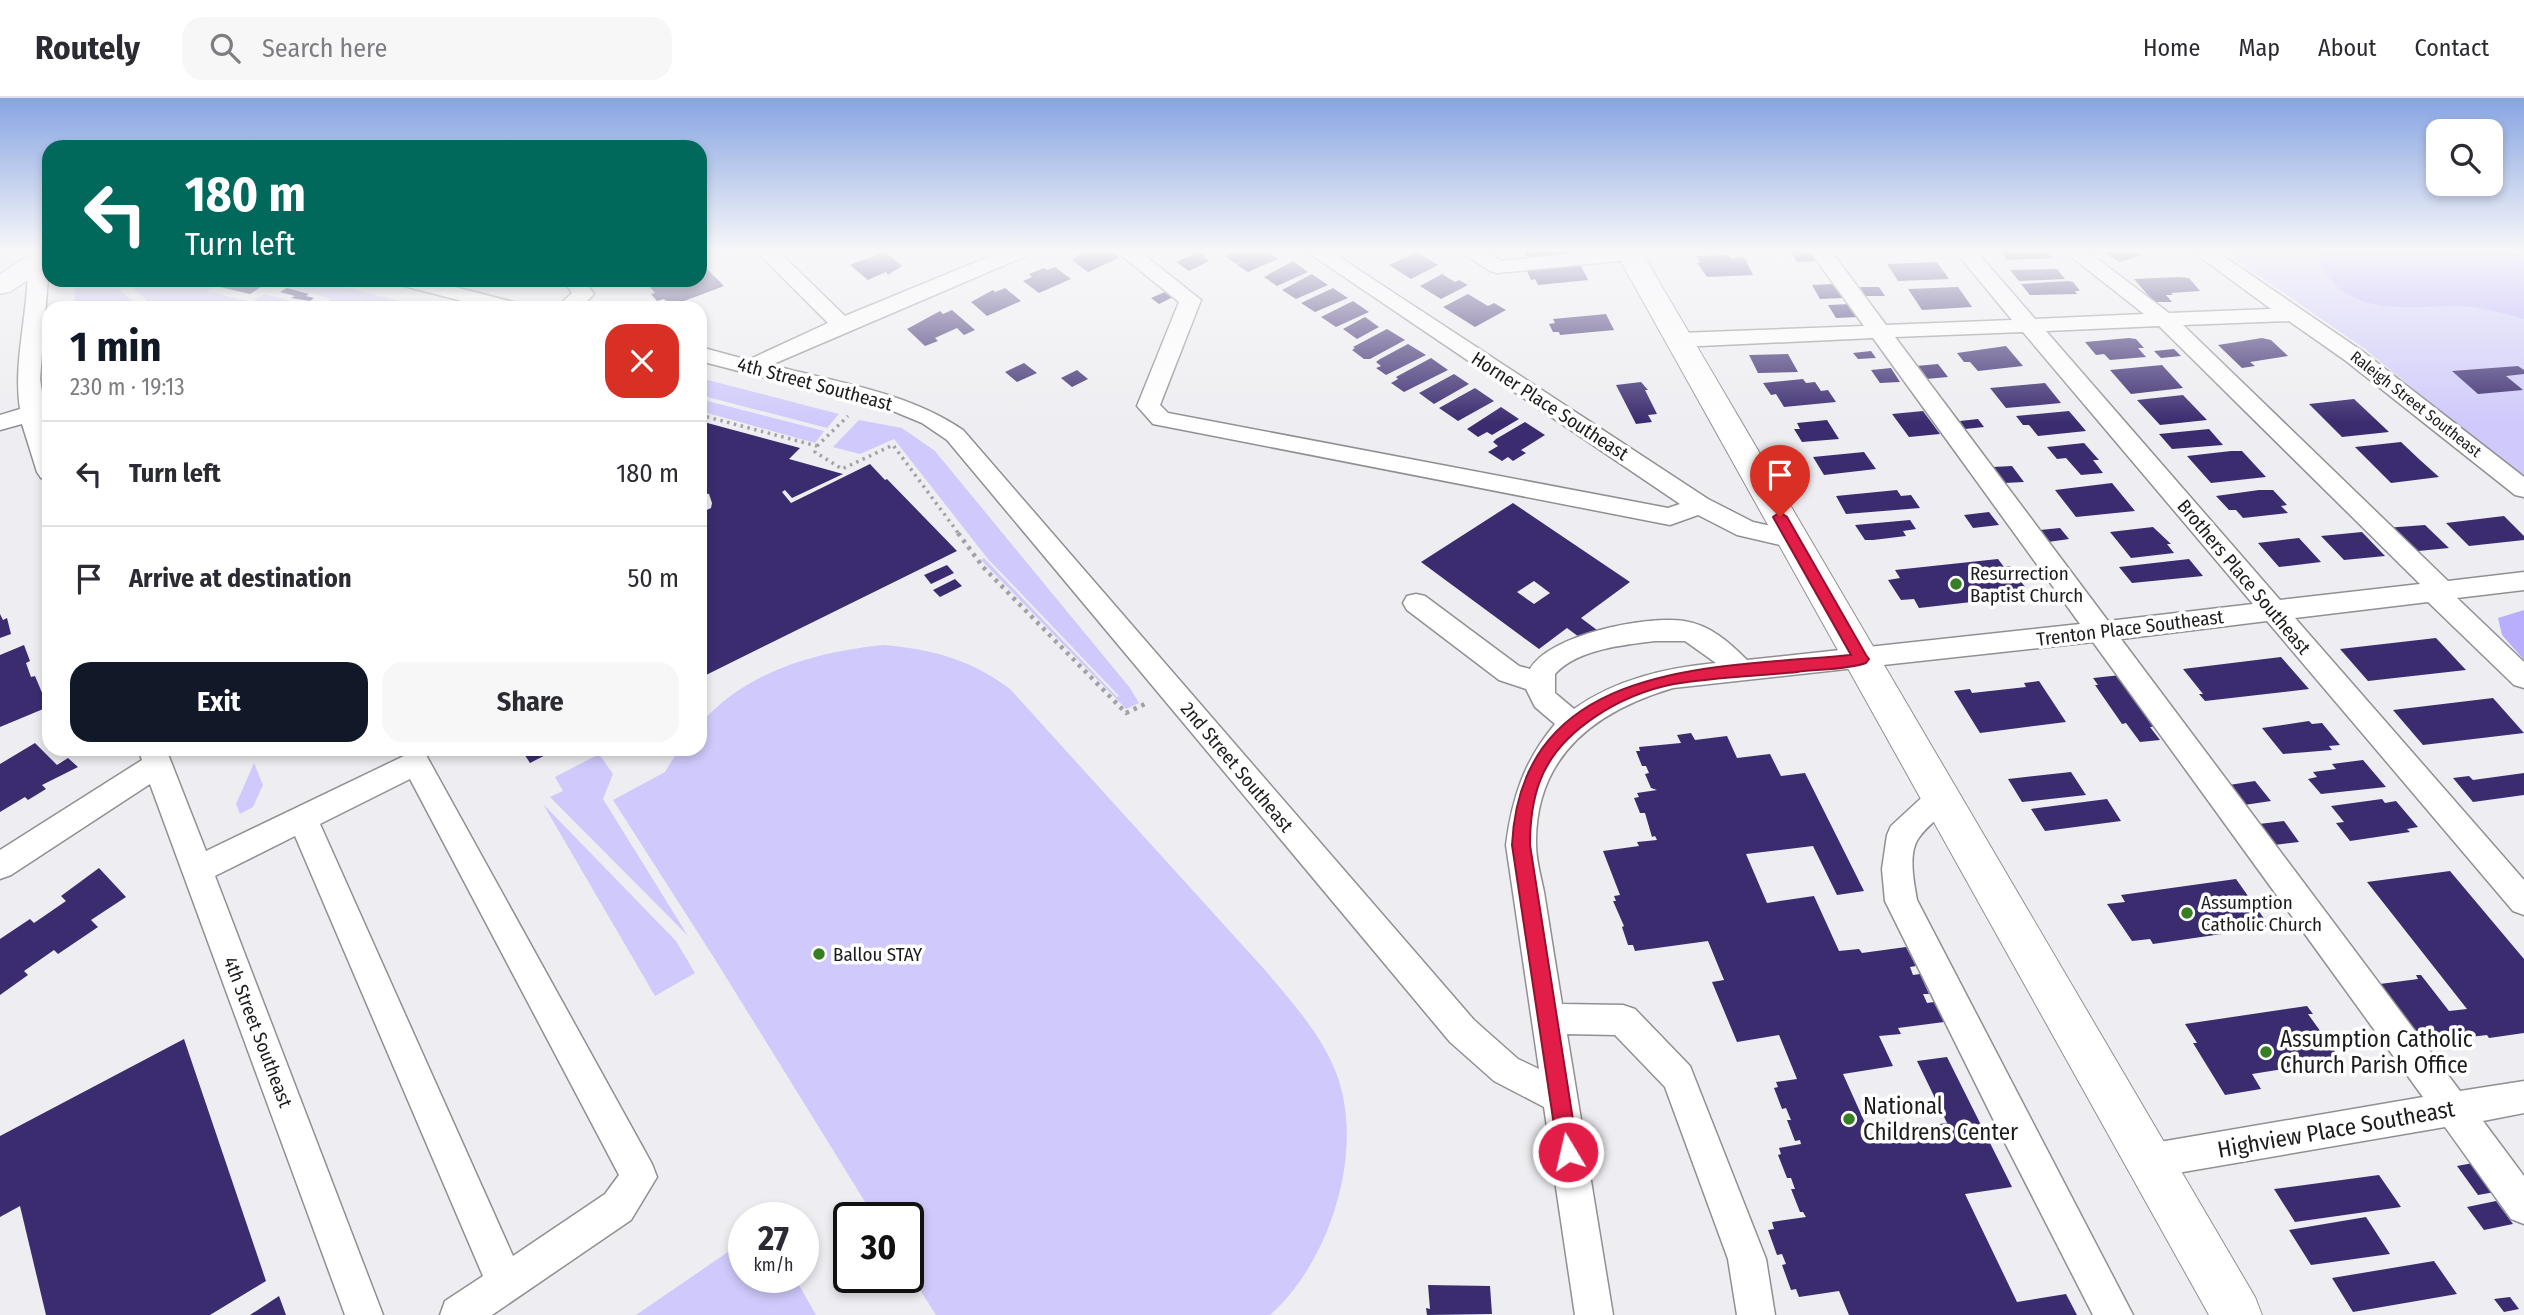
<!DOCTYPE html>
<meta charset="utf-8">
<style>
body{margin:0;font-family:"Fira Sans Condensed",sans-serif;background:#f7f7f7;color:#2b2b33;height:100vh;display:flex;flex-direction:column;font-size:26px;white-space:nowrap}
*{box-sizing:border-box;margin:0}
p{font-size:23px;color:#7c7c81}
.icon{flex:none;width:38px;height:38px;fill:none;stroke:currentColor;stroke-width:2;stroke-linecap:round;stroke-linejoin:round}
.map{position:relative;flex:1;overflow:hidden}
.drawer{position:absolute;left:42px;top:203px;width:665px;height:455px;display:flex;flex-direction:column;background:#fff;border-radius:21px;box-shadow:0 4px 10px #0003}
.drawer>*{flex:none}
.guide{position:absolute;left:42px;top:42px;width:665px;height:147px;border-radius:21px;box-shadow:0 4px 10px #0003;background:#00695c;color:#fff;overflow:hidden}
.tools{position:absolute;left:2426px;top:21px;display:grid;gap:14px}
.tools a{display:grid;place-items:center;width:77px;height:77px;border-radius:14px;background:#fff;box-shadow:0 4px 10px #0003;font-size:35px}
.speed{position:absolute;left:728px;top:1104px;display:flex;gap:14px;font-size:35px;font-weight:700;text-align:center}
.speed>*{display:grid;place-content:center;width:91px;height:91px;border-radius:50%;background:#fff;box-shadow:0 4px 10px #0003;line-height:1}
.speed small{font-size:18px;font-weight:400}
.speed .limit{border:4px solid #111;border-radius:10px;background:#fff;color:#111}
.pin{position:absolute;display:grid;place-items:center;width:60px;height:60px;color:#fff;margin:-72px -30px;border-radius:50% 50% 50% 0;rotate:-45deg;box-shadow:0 0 7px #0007}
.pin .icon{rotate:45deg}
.me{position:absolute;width:77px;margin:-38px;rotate:351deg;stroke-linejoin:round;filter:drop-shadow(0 0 5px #0008)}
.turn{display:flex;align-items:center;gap:24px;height:147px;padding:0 28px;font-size:32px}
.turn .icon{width:91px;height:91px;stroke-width:2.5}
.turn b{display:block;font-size:49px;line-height:60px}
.round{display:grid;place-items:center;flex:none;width:74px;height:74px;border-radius:21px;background:#f7f7f7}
.head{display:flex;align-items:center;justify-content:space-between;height:119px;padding:0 28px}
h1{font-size:42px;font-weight:700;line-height:52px;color:#111827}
.button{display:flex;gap:14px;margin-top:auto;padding:14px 28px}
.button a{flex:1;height:80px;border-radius:21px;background:#111827;color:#fff;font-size:28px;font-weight:700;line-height:80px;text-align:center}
.button a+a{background:#f7f7f7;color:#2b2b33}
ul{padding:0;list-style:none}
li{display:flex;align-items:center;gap:21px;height:105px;padding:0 28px;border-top:2px solid #e1e1e2}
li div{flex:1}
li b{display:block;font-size:26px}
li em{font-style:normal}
header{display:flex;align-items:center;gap:42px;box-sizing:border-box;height:98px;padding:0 35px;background:#fff;border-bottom:2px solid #e1e1e2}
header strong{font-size:33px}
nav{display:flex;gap:38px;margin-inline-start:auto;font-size:24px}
.search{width:490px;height:63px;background:#f7f7f7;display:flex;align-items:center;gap:18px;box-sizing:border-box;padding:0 24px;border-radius:21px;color:#7c7c81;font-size:26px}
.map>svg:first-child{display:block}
.green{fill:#cfcafb}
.forest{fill:#b9aefe}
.building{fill:#3b2c70;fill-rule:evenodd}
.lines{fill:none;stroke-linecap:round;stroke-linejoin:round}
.minor-casing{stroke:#909093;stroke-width:3}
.major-casing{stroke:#909093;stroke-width:2}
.path-far1{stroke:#a2a2a5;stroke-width:3.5;stroke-dasharray:2.5 4.5;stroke-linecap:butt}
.path{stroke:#a2a2a5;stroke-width:4.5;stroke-dasharray:3.5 5;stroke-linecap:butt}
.minor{fill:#fff;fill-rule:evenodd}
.major{fill:#fff;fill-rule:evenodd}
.route{fill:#e11d48;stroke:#92132f;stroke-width:2}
.poi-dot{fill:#387f24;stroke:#fff;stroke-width:2.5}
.labels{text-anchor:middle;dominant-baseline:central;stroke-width:7;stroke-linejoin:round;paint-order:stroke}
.far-street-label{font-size:16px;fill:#1c1c1d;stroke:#fff}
.street-label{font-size:19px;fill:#1c1c1d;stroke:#fff}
.poi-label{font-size:19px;fill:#1c1c1d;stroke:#fff;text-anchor:start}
.near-poi-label{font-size:23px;fill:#1c1c1d;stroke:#fff;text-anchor:start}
.near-street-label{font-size:23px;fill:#1c1c1d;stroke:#fff}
</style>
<header>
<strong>Routely</strong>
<div class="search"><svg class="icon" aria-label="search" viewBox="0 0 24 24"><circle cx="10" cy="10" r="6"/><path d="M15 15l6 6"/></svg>Search here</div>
<nav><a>Home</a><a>Map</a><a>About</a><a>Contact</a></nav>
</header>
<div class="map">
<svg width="2524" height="1217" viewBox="0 0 2524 1217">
<rect width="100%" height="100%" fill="#eeeef2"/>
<!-- green -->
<path class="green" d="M2223,153L2524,155V382L2365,251Z
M76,182H109L140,210H74Z
M124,182H223L207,193L251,204L264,196L319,210H144L152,207Z
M259,182H317L427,210H321L332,201Z
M700,280L839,316L827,330L700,297Z
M700,301L824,333L815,345L700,313Z
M859,322L902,330L935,353L1130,590L1139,605L1126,611L981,462L984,460L1117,599L1119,598L988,461L894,341L860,356L833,349Z
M883,547C930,551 971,561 1010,591L1265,872C1292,904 1322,937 1337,977C1365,1054 1330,1164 1270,1217H936L908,1173V1120H875L716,863L613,702L665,674L679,651H700V626C747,573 815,554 883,547Z
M599,656L613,676L603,701L688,838L550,699L563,693L555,679Z
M254,665L263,687L253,709L240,716L236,706Z
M543,706L676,843L695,875L655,898Z
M744,1143V1180H795L816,1217H636Z"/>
<!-- forest -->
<path class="forest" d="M2318,153H2510L2524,160V221C2504,215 2481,209 2460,208C2416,207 2362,219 2331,182C2323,173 2316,166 2318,153Z
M2524,512V562L2502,537L2498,520Z"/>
<!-- building -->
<path class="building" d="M1084,153H1110L1119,160L1088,174L1072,162Z
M1231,153H1267L1278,161L1248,174L1237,167L1243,162L1236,166L1225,158L1233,155Z
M1524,153H1568L1569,156L1527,159Z
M1791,153H1811L1816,163L1797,164Z
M2001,153H2046L2052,160L2007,162Z
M2103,153H2135L2141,157L2120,164Z
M885,154L902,168L888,177L886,174L868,182L850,167Z
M1199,154L1209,163L1189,173L1176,164Z
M1417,154L1438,167L1411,181L1389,167Z
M1727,157L1731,160L1744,159L1753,177L1707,179L1697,165H1700L1696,158Z
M1293,163L1308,174L1277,188L1264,179Z
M700,164L724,188L671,208L664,201L657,203L651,196L655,195L646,184L638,187L634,182H700Z
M1937,164L1949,181L1898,183L1887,166Z
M1580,166L1588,182L1538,187L1535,181L1531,182L1526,171Z
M1055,169L1071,181L1039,195L1023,183L1032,179L1029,176L1044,170L1047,172Z
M2057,171L2065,181L2019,183L2010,172Z
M1312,176L1328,187L1296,201L1282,192Z
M1442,176L1455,184L1459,182L1468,187L1441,201L1420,188Z
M2179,179L2189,180L2200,193L2171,195L2173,197H2166L2172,204H2154L2134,181Z
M231,182H233L261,189L250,196L220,189Z
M2068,183L2073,184L2080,193H2075L2077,196L2030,197L2021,186Z
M1834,186L1842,200L1820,201L1812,187Z
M1860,189H1879L1885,198H1865Z
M1958,189L1972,209L1922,212L1908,191Z
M287,190L309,196L306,198L314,200L310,203L291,200L295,198L280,194Z
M1005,190L1021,203L987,218L971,204L993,192L995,194Z
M1333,190L1348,200L1315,214L1301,205Z
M1167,193L1175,198L1159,206L1151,200Z
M1468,196L1488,208L1494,205L1506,212L1475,229L1443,209Z
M1353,203L1369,214L1336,229L1321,219Z
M1851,206L1859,219L1836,220L1828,207Z
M952,212L975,232L964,237L957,230L935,240L938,243L925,248L907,231L940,213L943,216Z
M1606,216L1614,232L1560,237L1559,234H1553L1549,226L1555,225L1553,221Z
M1365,219L1379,229L1357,241L1343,231Z
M1387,231L1405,242L1370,261H1364L1352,252L1355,250L1353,249Z
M2129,240L2136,241L2144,250H2138L2146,259L2110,262L2104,256L2096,257L2085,244Z
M2262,240L2271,242L2288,258L2250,264L2255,268L2242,270L2218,247Z
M1408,246L1426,257L1386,277L1376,270L1381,268L1376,264L1380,261Z
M2006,248L2023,268L1978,273L1970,264H1964L1957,255Z
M2174,251L2181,258L2161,260L2154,253Z
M1871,253L1876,260L1858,261L1853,255Z
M1788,256L1798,274L1758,275L1749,257Z
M1431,260L1448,272L1404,294L1391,285L1398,281L1396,279Z
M1024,265L1037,275L1017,284L1005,274Z
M1938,266L1948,279L1926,281L1916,268Z
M2162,267L2183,290L2131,296L2110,272Z
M2518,268L2524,272V276L2506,278L2523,292L2478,296L2452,273Z
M1891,270L1900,284L1880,285L1871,272Z
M1077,272L1088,281L1072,289L1061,280Z
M1454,276L1469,286L1434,306L1419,295Z
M1803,281L1806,285L1815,284L1821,293L1828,292L1836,304L1784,309L1776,296L1771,297L1763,285Z
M1641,284L1648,292H1645L1657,316L1648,317L1652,324L1636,326L1616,287Z
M2045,285L2061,305L2006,310L1990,290Z
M1475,290L1494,303L1458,323L1439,310Z
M2183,297L2207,322L2160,327L2137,302Z
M2354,301L2371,317L2389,334L2342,339L2309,306Z
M1501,309L1519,321L1492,337L1487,334L1478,339L1467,331Z
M1923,313L1940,336L1909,339L1892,316Z
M2069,313L2086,333L2038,338L2029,327H2023L2016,318Z
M1978,321L1984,329L1965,331L1960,323Z
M1827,322L1839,341L1802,344L1794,331H1800L1797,325Z
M700,323L800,350L789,361L843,376L792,400L785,392L782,394L791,405L870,366L885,382L887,381L957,453L700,580V415L711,410L712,405L709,396L700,394Z
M1525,324L1545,337L1521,352L1526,355L1513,363L1508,359L1502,363L1488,354L1498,348L1493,344L1496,341Z
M2209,331L2223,347L2172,351L2159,336Z
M2401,344L2420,362L2439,379L2391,385L2355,349Z
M2084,345L2099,362H2093L2103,375L2081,377L2066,360L2057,361L2047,349Z
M2231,353H2242L2266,379L2211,385L2187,358Z
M1864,354L1876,371L1824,377L1813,359Z
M2012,368L2024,384L2004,385L1993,369Z
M2112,385L2135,413L2076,419L2055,392Z
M1897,392L1901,398L1911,397L1920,410L1846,416L1836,398Z
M2259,392H2273L2287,407L2281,408L2288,415L2243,420L2236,412H2229L2216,398Z
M1513,405L1630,484L1581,520L1597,532L1583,542L1567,530L1539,551L1421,464ZM1534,483L1550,495L1534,506L1517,494Z
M1989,414L1999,427L1973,430L1964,417Z
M2504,418L2524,438V442L2469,448L2446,425Z
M1910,422L1916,431L1903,433L1906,438L1873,442H1865L1855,427Z
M2425,427L2449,450L2408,454L2385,430Z
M2153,429L2171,446H2167L2174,455L2131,460L2110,434Z
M2060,430L2069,441L2048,444L2040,432Z
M2362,434L2385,458L2344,462L2321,438Z
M2299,440L2321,464L2279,469L2258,445Z
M1998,461L2004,469L2010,468L2025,489L2018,490L2024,498L1919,510L1914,501L1901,502L1888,482L1900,480L1895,472Z
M2189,461L2203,478L2132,485L2119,469Z
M947,467L954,475L931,486L924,477Z
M955,481L962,488L940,499L933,492Z
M0,516L3,522L7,520L11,536L0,540Z
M2436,540L2466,572L2368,583L2340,551Z
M24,547L30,563L26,565L31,579L35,578L48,609L0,629V557Z
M2281,559L2309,591L2205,603L2199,596H2203L2183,571Z
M2121,577L2159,628L2150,629L2160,642L2140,644L2126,625L2122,626L2095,587H2098L2093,580Z
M2039,583L2066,624L1980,635L1954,593L1970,591L1972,595L2026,589L2024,585Z
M2493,600L2524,635L2423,647L2393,612Z
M2309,623L2312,626L2322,625L2340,647L2329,648L2332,652L2283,656L2262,630Z
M1691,635L1695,642L1727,638L1737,660L1770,656L1781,678L1805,675L1864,793L1837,797L1813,748L1746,756L1767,805L1814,798L1839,853L1859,851L1862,855L1906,849L1916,868L1910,869L1913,877L1920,876L1929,896H1923L1927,905L1934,904L1944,924L1898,930L1901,936L1879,938L1893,968L1843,976L1870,1036L1947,1025L1917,963L1947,959L2012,1089L1965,1096L2017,1204L2066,1196L2077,1217H1849L1839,1193L1799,1199L1796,1191L1791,1192L1782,1167L1786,1166L1782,1156L1777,1157L1768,1132L1774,1131L1772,1124L1806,1119L1803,1114H1800L1791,1091H1795L1791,1080H1787L1778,1057L1781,1056L1779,1050L1801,1046L1800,1042L1795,1043L1787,1022H1791L1786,1010L1782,1011L1774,990L1778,989L1776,984L1797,981L1779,937L1737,944L1712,884L1724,882L1708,843L1635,853L1633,847H1628L1622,829L1624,828L1613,803H1616L1614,798L1620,797L1603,753L1639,748L1637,744L1657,742L1655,738L1652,739L1645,715H1640L1634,700L1639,699L1637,695L1657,692L1651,690L1645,676L1649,675L1646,668H1642L1636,653H1640L1639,649L1681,645L1677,637Z
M35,645L57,667L68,660L78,669L42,687L46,691L28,702L25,699L0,714V666Z
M521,651H557L530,665Z
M2363,662L2386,689L2321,696L2308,681L2317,679L2313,674L2336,671L2332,666Z
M2071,674L2086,697L2022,704L2008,681Z
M2524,675V697L2473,704L2453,680L2469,678L2473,682Z
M2255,683L2271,703L2244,707L2229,687Z
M2107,701L2121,723L2045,733L2031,711Z
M2382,701L2385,705L2396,703L2418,729L2407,731L2410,734L2350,743L2336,725L2344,724L2331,708Z
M2284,723L2299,744L2274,747L2259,726Z
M99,770L126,799L91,822L98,829L58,856L54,852L24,873L28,877L0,897V841L30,821L34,825L66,803L61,798Z
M2450,773L2524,861V935L2489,940L2487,937L2470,939L2472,941L2427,948L2380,886L2418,881L2416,877H2421L2449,913L2467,911L2367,784Z
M2236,781L2270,829L2153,846L2150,841L2132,843L2107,806L2125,804L2121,797Z
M2307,908L2313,916H2308L2341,962L2252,976L2261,991L2225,997L2193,945H2197L2185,926Z
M184,941L266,1183L210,1217H46L20,1108L0,1119V1038Z
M2473,1065L2495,1094L2478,1097L2457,1068Z
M2379,1077L2401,1109L2295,1124L2274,1091Z
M2496,1103L2513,1126L2484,1132L2467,1109Z
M2366,1119L2390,1156L2311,1167L2289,1132Z
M2434,1163L2457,1196L2353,1214L2332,1180Z
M1428,1187L1490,1188L1492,1216L1427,1217L1426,1210L1430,1211Z
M279,1198L286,1217H250Z
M2510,1199L2519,1211L2504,1214L2494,1201Z"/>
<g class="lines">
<defs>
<path id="minor" d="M27,153H47L49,168L40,281L49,339V382L41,380L37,374L22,326L0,332V317L20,311C12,258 32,206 27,153Z
M756,153H778L845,218L1003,153H1031L1028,157L771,267C836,284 907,294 963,332L1474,922L1518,961L1539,971L1506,747C1512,700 1524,663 1555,626L1535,609L1526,591L1499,582L1407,512L1403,505L1407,498L1416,496L1425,498L1519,568L1530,571C1549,537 1646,517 1684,523C1710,527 1729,544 1747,562L2080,526L1873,240L1679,249L1671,247L1668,242L1671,237L1679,235L1864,228L1810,153H1831L1886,227L2012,222L1955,153H1976L2035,221L2144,216L2064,153H2087L2169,215L2271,211L2192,153H2216L2362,253L2524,379V399L2515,397L2346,263L2289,223L2183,227L2448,483L2524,474V492L2457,500L2524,564V590L2514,587L2428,504L2295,520L2524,782V817L2513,813L2267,523L2121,541L2460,993L2524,983V1015L2483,1023L2524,1078V1126L2511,1121L2445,1029L2148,1080L2135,1075L2130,1063L2135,1051L2148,1046L2423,999L2093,544L1673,590C1595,613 1535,658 1536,746C1536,762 1541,779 1544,794C1550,832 1556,869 1562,906L1623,907L1635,911L1690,968L1766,1161L1775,1217H1737L1728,1161L1665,989L1615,937L1567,936L1613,1217H1575L1544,1009L1494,983L1450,944L947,342L922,325L893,313L700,263V249L748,262L828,225ZM2159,228L2420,486L2280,502L2046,233ZM2023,234L2253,506L2108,523L1895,239ZM1655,543H1685L1716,565C1666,570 1616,581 1574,611L1555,595V576C1578,551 1623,547 1655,543Z
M1116,153H1139L1201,202L1160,307L1168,315L1668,410L1680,406L1306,153H1330L1708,401L1753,424L1802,435L1806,441L1802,447L1793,450L1737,437L1698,417L1670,427L1153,326L1137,308L1179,204Z
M1460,153H1485L1501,163L1595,153H1638L1640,156L1637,160L1630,162L1497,175L1490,173Z
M393,182H428L521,206L525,210H489L396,186Z
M563,182H584L594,196L580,210H556L572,195Z
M138,651H166L206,753L406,657L416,654L426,657L652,1066L657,1079L631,1122L492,1217H440L445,1203L483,1178L295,738L215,778L383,1217H345L150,686L11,777L0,781V752L142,662ZM410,681L619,1077L605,1096L513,1158L320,726Z
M1941,687L1951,691L1956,699C1947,716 1928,725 1918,741C1908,756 1914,785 1917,802L2133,1217H2093L2003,1041L1885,803L1882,771L1887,737L1891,728L1931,691Z"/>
<path id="major" d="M35,153H49V168L10,194L0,196V176Z
M1615,153H1641L2255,1199L2262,1217H2209Z"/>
</defs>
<!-- minor casing -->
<use href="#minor" class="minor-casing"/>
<!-- major casing -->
<use href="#major" class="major-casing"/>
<!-- path-far1 -->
<path class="path-far1" d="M700,317L817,348L815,354L842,371L893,347L959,436
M817,348L848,318"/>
<!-- path -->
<path class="path" d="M958,435L983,469L1126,615L1145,606"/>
<!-- minor -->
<use href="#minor" class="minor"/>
<!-- major -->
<use href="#major" class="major"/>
</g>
<!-- sky -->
<linearGradient id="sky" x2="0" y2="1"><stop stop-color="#87a4e2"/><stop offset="0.47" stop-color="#f7f7f9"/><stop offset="1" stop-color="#f7f7f9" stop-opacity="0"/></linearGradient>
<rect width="2524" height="324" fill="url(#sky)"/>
<!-- route -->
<path class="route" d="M1780,414L1787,419L1866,557L1869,561L1866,565C1845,572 1819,571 1797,574C1757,578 1714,579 1674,586C1622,596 1559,632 1540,683C1532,704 1530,725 1530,747L1578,1054L1576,1061L1568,1064L1561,1061L1558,1054L1512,747C1521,562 1714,570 1851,557L1773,419Z"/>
<!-- markers -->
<g class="poi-dot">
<circle cx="1956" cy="486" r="7"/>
<circle cx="2187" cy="815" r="7"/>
<circle cx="819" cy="856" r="7"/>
<circle cx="2266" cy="954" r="7"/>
<circle cx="1849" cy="1021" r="7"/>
</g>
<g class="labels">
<!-- far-street labels -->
<g class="far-street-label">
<text transform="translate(2416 306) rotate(38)">Raleigh Street Southeast</text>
</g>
<!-- street labels -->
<g class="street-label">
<text transform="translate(815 286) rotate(15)">4th Street Southeast</text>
<text transform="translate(1550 308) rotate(33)">Horner Place Southeast</text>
<text transform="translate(2244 479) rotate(50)">Brothers Place Southeast</text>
<text transform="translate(2130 530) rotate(-7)">Trenton Place Southeast</text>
<text transform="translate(1237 669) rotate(50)">2nd Street Southeast</text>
<text transform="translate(258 934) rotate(69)">4th Street Southeast</text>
</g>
<!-- poi labels -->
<g class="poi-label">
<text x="1970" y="475">Resurrection<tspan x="1970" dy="22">Baptist Church</tspan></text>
<text x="2201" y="804">Assumption<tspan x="2201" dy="22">Catholic Church</tspan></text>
<text x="833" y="856">Ballou STAY</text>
</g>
<!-- near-poi labels -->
<g class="near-poi-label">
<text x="2280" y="941">Assumption Catholic<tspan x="2280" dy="26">Church Parish Office</tspan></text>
<text x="1863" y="1008">National<tspan x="1863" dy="26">Childrens Center</tspan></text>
</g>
<!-- near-street labels -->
<g class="near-street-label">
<text transform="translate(2336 1031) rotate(-10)">Highview Place Southeast</text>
</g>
</g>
</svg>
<div class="tools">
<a><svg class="icon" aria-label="search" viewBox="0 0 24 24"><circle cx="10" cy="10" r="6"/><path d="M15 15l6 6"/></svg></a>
</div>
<div class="speed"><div>27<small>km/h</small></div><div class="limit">30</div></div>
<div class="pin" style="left:1780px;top:419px;background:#d93025"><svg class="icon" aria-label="arrive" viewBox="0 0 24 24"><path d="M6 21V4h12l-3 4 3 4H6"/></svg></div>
<svg class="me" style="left:1568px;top:1054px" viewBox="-20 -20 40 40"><circle r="17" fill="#e11d48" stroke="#fff" stroke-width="3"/><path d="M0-11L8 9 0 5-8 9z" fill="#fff"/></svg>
<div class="guide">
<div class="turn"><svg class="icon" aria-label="left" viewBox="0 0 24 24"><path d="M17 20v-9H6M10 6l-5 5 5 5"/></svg><div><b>180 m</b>Turn left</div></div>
</div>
<section class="drawer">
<div class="head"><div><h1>1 min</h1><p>230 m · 19:13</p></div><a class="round" style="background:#d93025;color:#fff"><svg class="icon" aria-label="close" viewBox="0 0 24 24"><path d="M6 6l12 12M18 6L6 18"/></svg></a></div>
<ul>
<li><svg class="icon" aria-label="left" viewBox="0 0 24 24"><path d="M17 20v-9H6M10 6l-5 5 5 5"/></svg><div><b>Turn left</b></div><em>180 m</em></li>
<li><svg class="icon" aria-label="arrive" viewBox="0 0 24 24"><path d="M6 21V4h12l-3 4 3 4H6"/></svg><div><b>Arrive at destination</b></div><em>50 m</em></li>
</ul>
<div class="button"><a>Exit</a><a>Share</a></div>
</section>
</div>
